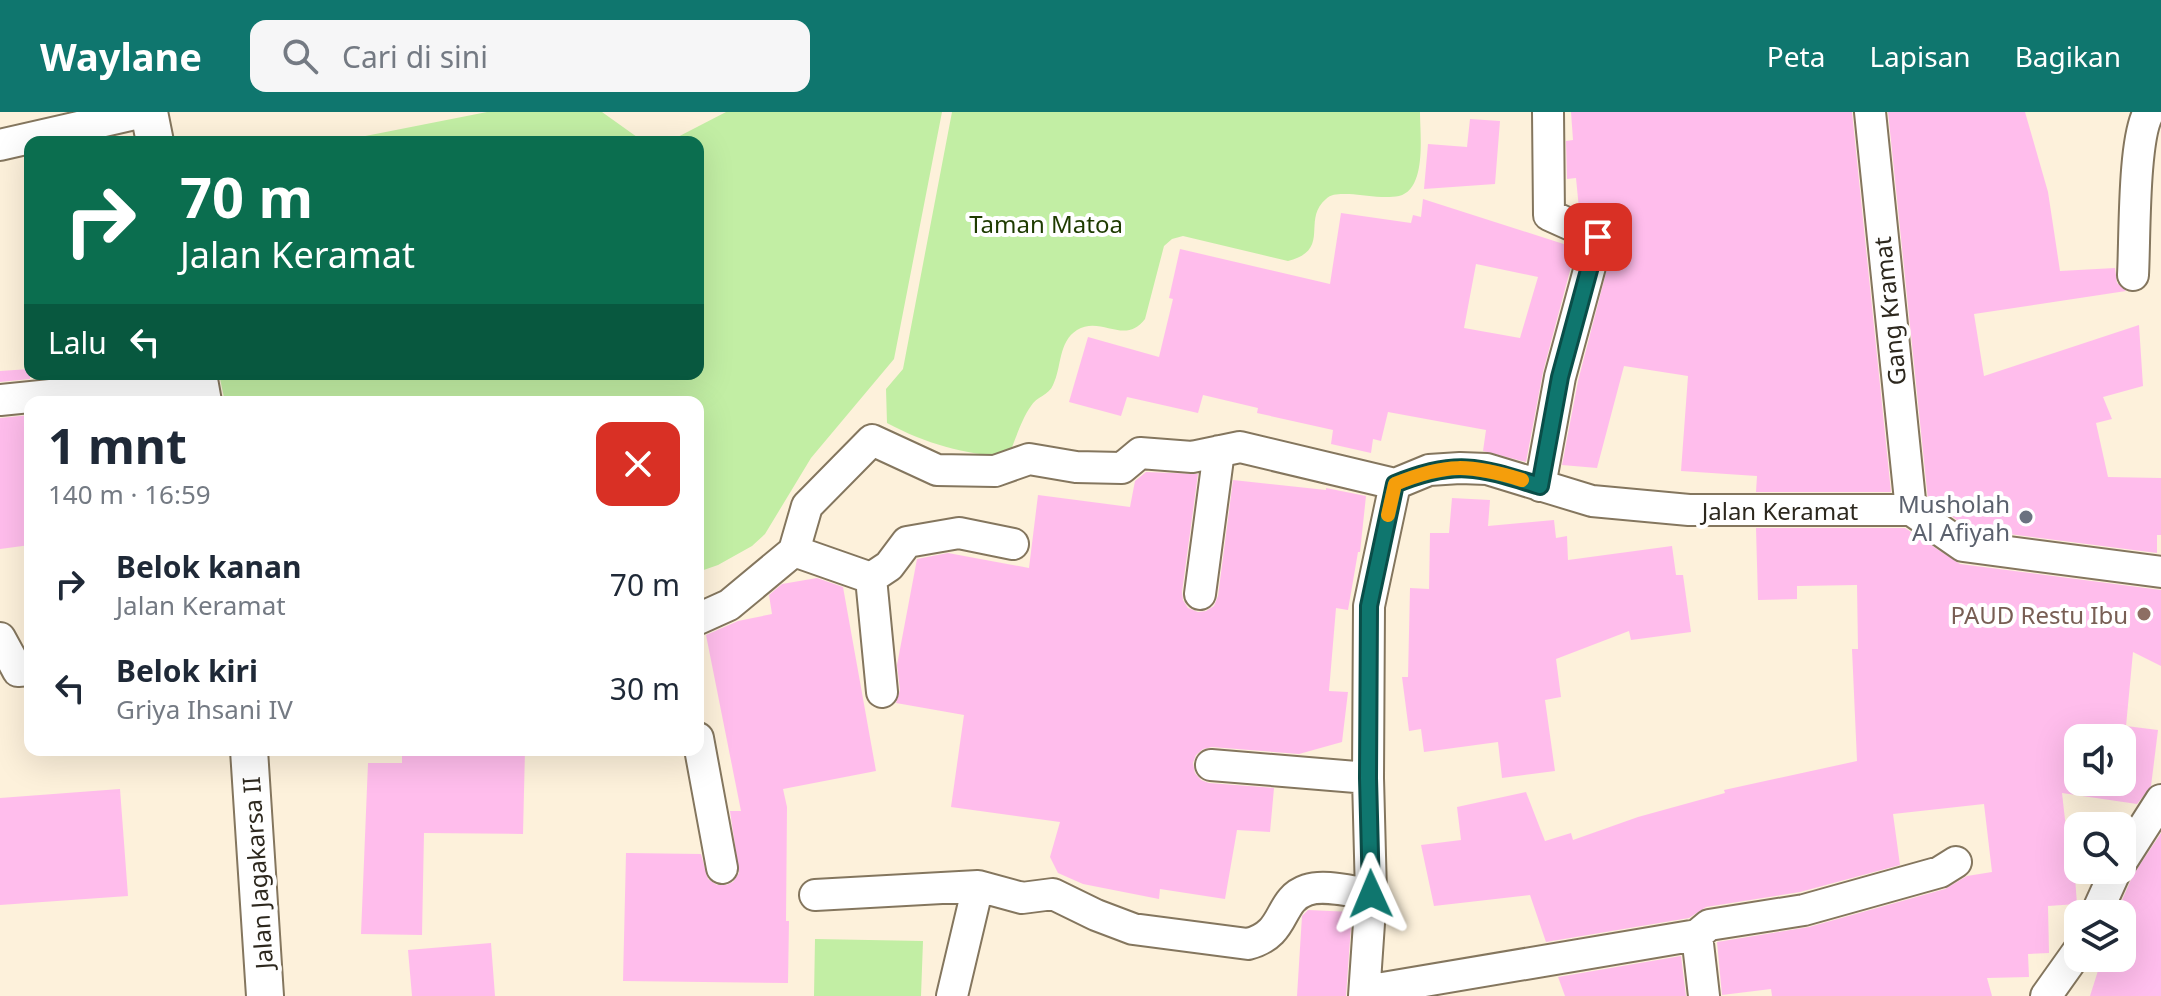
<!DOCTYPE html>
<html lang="id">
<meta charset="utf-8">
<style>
body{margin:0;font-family:"Noto Sans",sans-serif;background:#f6f6f7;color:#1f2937;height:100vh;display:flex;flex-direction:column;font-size:30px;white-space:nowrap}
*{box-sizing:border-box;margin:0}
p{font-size:26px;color:#747a83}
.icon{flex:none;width:44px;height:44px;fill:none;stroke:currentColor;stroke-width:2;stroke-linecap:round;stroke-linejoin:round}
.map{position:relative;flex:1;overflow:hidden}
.panel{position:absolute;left:24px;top:284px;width:680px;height:360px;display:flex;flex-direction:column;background:#fff;border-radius:16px;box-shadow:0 8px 32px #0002}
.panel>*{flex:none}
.guide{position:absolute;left:24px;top:24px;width:680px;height:244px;border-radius:16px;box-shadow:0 8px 32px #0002;background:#0b6e4f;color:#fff;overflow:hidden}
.buttons{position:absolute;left:2064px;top:612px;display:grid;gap:16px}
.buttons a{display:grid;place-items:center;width:72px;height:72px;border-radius:16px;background:#fff;box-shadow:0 8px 32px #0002;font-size:40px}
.pin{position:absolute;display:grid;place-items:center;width:68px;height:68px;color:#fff;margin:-34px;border-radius:16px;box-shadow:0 4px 12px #0006}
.me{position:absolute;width:88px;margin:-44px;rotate:359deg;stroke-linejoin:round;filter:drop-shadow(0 0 6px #0008)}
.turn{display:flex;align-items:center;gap:28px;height:168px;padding:0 24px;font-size:36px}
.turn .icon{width:104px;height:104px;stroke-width:2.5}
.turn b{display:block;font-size:56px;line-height:68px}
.then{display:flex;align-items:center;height:76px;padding:0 24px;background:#0003;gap:16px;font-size:30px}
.round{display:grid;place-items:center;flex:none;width:84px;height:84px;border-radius:16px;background:#f6f6f7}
.headline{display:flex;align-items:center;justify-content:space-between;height:136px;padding:0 24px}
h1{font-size:48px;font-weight:700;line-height:60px}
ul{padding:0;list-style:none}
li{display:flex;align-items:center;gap:24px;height:104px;padding:0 24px}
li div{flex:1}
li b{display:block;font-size:30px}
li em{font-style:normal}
header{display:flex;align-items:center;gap:48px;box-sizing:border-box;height:112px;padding:0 40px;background:#0f766e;color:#fff}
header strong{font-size:38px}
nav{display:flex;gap:44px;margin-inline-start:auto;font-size:28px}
.search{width:560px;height:72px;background:#f6f6f7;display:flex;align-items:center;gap:20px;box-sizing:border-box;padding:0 28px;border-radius:16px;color:#747a83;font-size:30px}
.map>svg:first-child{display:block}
.green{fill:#c2eea4}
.building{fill:#ffbdec;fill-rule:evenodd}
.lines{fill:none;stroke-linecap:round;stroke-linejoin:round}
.minor-casing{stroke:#84765e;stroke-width:34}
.tertiary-casing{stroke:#84765e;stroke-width:40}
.minor{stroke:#fff;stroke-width:30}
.tertiary{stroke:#fff;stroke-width:36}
.route-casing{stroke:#0a4d48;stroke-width:20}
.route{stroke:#0f766e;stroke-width:14}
.slow{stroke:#f59e0b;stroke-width:14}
.worship-dot{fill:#6b7280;stroke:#fff;stroke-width:3}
.education-dot{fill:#8d6e63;stroke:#fff;stroke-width:3}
.labels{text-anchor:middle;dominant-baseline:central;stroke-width:8;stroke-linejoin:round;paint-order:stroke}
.park-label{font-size:24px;fill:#1e3b00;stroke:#fff}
.street-label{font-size:24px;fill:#2d281e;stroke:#fff}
.worship-label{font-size:24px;fill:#5b616d;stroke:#fff;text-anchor:end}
.education-label{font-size:24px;fill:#785e54;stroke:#fff;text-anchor:end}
</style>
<header>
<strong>Waylane</strong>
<div class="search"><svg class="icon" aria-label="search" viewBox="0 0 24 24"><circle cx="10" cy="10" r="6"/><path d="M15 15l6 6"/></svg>Cari di sini</div>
<nav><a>Peta</a><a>Lapisan</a><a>Bagikan</a></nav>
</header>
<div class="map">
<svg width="2161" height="884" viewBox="0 0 2161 884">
<rect width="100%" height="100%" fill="#fdf1db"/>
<!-- green -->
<path class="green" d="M487,0H602L644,30H335Z
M726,0H942L894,247L811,346L765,422L752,434L718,453L698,460V290H225L219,262H698V30H668Z
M952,0H1420C1420,23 1427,77 1399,84C1384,87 1364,83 1349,82C1341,82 1332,81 1326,87C1301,108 1332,138 1288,149L1183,124L1172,127L1164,134L1145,207C1125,234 1101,203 1077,218C1058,230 1062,255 1053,273C1049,283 1036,285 1031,294C1021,308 1015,329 1008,345C964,342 926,332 887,311L886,277L903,257Z
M815,827L923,829L921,884H814Z"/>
<!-- building -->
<path class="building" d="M1571,0H1852L1891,380H1756L1757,364L1681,359L1688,264L1624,254L1597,356L1562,353L1578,269L1616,122L1606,109L1579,97L1576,66L1567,67L1566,29L1573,28Z
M1888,0H2025L2048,80L2060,159L2115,156L2117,171L2126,179L1974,202L1984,264L2139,213L2143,274L2103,285L2112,307L2096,311L2108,365L2161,366V423H2157V441L1970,417L1928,388Z
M1470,7L1500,9L1495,72L1424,77L1428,32L1467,35Z
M1423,87L1576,136L1543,260L1526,350L1483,339L1486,318L1388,300L1381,329L1373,327L1371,341L1331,332L1333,318L1257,301L1258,296L1203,283L1198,301L1127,285L1121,304L1069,290L1088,225L1159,245L1173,187L1169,186L1180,137L1330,172L1341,101L1411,111L1413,103L1421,105ZM1476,152L1538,165L1520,226L1464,216Z
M30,257V267L0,270V259Z
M30,303V433L0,437V306Z
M1146,360L1198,362L1182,480L1183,488L1188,496L1198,500L1206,499L1214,494L1218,484L1233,368L1326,378V376L1366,384L1360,440H1358L1348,498L1336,496L1329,579L1348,580L1342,630L1299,642L1212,635L1203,637L1196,643L1193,651L1195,661L1201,668L1209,671L1274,676L1270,720L1237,718L1225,787L1160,777L1159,787L1083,772L1058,761L1050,745L1060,710L951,695L964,603L896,591L900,578L897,553L917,447L948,441L1029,456L1038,383L1130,395L1135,369Z
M1452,386L1490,388L1488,414L1554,408L1556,426L1567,424L1568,448L1672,434L1676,463H1683L1691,520L1631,528L1629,519L1556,547L1561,585L1545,588L1555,659L1502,666L1498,630L1424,640L1421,617L1409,619L1402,565H1408L1410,476L1429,477L1430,421H1449Z
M1756,416H1905L1960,452L2161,478V554L2133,540L2126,614L2158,618L2151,674L2137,692L2062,681L2070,752H2074L2077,792L2048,794L2049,841L2028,842L2029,865L1987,866L1992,884H1772L1771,877L1722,883L1717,830L1809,815L1945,777L1967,764L1992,760L1984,692L1893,702L1900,753L1800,780L1706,795L1689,806L1546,830L1530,783L1434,794L1421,733L1461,728L1457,695L1526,680L1545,729L1571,721L1573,728L1638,705L1725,681L1724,678L1857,649L1852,537H1858L1857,473L1797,474V487L1758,488ZM2078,626H2122V670H2078Z
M817,466L843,475L876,659L783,677L787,695L786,809H789L788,871L623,869L626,741L701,742L708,767L717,773H726L733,770L739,761L730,699H741L706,523L738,509L772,502L769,483L782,472Z
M402,638H525L523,722L424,721L422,823L361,822L368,651H402Z
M120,677L128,784L0,793V686Z
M2161,721V884H2090L2102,846H2122V802H2116L2133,763Z
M1308,798L1352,800L1346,884H1297L1302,804Z
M491,831L495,884H412L408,838Z
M1681,844L1686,884H1565L1558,865Z"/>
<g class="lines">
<defs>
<path id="minor" d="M1870,0L1911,398
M0,33L144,0
M2133,163C2135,128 2133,25 2149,0
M0,288L198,268
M1395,372L1429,358L1460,356L1487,357L1592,389L1689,398H1911L1963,434L2161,460
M1540,374L1560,265L1598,125L1549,103L1548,0
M794,439L871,466L889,454L907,430L959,421L1013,432
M871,466L882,580
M1200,482L1219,339
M698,507L729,493L794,439L807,394L872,328L937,358L995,359L1029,347L1076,355L1122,356L1140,341L1192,345L1240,335L1395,372
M0,526L18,559L30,558
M698,626L722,756
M1211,653L1368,666
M2122,749L2161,688
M815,783L978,774L1022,786L1053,782L1096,803L1133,817L1248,832C1288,822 1277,788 1307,778C1325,772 1352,780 1371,782
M2096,802L2116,758
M1365,879L1697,823
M952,884L978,774
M1364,884L1371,782L1368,666L1369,494L1395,372
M1704,884L1697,823L1709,813L1804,798L1940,760L1956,750
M2046,884L2078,839"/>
<path id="tertiary" d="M149,0L155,30
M198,262L203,290
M249,638L265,884"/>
</defs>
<!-- minor casing -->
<use href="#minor" class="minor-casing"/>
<!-- tertiary casing -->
<use href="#tertiary" class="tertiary-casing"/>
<!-- minor -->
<use href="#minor" class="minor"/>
<!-- tertiary -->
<use href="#tertiary" class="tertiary"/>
</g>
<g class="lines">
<defs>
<path id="route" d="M1371,782L1368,666L1369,494L1395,372C1456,347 1479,355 1540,374L1560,265L1598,125"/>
</defs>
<!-- route casing -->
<use href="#route" class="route-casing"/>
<!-- route -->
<use href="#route" class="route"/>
<!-- slow -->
<path class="slow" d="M1388,403L1395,372C1446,351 1470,352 1522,368"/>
</g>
<!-- markers -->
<circle class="worship-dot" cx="2026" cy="405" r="8"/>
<circle class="education-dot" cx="2144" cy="502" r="8"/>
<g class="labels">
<!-- park labels -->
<g class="park-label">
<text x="1046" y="111">Taman Matoa</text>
</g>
<!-- street labels -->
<g class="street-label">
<text transform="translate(1889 199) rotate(-96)">Gang Kramat</text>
<text x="1780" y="398">Jalan Keramat</text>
<text transform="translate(257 761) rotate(-94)">Jalan Jagakarsa II</text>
</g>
<!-- worship labels -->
<g class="worship-label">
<text x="2010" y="391">Musholah<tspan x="2010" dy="28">Al Afiyah</tspan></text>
</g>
<!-- education labels -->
<g class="education-label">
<text x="2128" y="502">PAUD Restu Ibu</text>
</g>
</g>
</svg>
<div class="buttons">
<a><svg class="icon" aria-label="sound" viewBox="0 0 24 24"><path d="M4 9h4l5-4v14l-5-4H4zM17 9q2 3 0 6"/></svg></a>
<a><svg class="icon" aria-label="search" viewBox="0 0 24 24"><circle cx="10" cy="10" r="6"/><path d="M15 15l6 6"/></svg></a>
<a><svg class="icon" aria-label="layers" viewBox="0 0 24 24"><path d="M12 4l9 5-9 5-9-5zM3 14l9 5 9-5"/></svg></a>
</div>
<div class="pin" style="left:1598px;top:125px;background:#d93025"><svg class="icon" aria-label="arrive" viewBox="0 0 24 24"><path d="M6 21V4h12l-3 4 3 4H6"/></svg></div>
<svg class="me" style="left:1371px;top:782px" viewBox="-20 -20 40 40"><path d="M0-17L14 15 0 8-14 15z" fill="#0f766e" stroke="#fff" stroke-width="4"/></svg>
<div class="guide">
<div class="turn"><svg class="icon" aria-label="right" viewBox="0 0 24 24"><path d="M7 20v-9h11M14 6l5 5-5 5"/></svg><div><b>70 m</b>Jalan Keramat</div></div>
<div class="then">Lalu<svg class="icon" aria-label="left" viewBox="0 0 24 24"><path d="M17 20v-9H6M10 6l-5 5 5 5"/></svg></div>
</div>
<section class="panel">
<div class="headline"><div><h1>1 mnt</h1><p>140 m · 16:59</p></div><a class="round" style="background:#d93025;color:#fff"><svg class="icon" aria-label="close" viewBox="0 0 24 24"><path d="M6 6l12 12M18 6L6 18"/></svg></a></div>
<ul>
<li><svg class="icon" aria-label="right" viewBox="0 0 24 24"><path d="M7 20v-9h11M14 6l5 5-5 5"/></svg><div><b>Belok kanan</b><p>Jalan Keramat</p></div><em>70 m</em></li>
<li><svg class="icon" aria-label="left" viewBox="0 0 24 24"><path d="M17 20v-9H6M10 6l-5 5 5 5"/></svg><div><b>Belok kiri</b><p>Griya Ihsani IV</p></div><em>30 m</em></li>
</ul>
</section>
</div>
